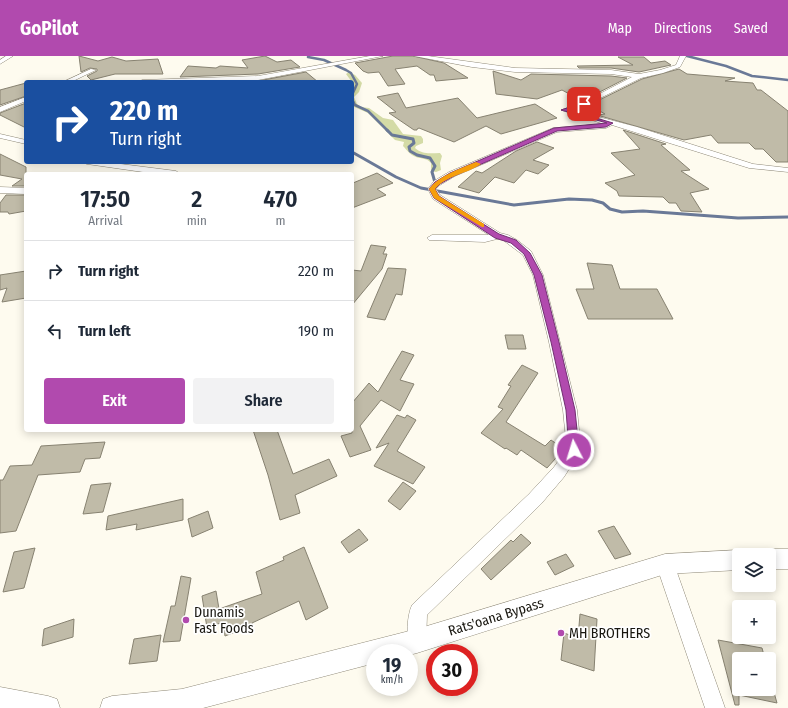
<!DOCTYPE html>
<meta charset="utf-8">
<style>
body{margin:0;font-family:"Fira Sans Condensed",sans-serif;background:#f2f2f3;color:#1f2937;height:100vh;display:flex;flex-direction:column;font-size:15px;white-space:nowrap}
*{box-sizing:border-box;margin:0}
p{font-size:13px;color:#747a83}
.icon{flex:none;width:22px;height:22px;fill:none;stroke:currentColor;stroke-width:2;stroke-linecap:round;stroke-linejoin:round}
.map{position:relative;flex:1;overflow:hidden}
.drawer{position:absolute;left:24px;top:116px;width:330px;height:260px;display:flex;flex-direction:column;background:#fff;border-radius:4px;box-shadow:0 2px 10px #0003}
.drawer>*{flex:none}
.banner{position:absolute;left:24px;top:24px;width:330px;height:84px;border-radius:4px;box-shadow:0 2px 10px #0003;background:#1a4fa0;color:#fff;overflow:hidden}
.tools{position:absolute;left:732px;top:492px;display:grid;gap:8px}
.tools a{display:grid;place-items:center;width:44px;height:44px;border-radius:4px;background:#fff;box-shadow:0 2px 10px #0003;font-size:20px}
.speed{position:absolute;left:366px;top:588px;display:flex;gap:8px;font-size:20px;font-weight:700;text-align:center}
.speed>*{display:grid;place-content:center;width:52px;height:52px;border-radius:50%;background:#fff;box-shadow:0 2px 10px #0003;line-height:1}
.speed small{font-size:10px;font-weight:400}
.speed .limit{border:6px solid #d22;background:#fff;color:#111}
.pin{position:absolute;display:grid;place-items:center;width:34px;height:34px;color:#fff;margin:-17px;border-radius:8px;box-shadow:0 2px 6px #0006}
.me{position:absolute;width:44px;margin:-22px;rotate:355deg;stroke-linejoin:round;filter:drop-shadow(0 0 3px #0008)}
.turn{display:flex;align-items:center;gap:14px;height:84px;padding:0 20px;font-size:18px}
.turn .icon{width:52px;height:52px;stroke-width:2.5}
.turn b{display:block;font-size:28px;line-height:34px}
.eta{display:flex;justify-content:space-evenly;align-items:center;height:68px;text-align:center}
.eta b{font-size:24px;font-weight:600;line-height:28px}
.cta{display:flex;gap:8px;margin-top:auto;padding:8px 20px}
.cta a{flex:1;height:46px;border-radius:4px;background:#b14aae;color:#fff;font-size:16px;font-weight:600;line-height:46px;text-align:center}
.cta a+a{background:#f2f2f3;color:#1f2937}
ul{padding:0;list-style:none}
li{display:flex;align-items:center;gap:12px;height:60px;padding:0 20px;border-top:1px solid #e0e1e3}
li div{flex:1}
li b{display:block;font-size:15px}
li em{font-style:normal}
header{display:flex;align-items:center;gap:24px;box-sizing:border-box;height:56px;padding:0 20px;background:#b14aae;color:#fff}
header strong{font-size:19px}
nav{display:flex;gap:22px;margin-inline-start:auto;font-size:14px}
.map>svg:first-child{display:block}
.green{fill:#d4dba6}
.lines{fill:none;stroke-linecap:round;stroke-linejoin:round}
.stream-far1{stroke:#6a7997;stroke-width:2.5}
.stream{stroke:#6a7997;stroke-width:3}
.building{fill:#c0bba8;stroke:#878271}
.minor-casing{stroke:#8e8877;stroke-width:1}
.tertiary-casing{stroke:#8e8877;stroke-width:1}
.minor{fill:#fff;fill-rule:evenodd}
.tertiary{fill:#fff;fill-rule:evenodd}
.route{fill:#b14aae;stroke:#733071}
.slow{fill:#f59e0b}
.poi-dot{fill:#b14aae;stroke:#fff;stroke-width:1.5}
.labels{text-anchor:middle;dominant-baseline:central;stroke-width:3.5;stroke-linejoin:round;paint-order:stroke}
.near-poi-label{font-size:14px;fill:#18160f;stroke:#fff;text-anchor:start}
.near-street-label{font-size:14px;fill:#18160f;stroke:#fff}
</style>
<header>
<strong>GoPilot</strong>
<nav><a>Map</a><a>Directions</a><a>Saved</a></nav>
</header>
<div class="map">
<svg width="788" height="652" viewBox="0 0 788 652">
<rect width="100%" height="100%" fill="#fefbef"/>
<!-- green -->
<path class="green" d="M349,16L355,19L362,27L359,36L354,41L357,48L361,51L369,52L383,62L393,64L403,78L421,80L423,83V87L416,90L415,92C423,99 430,97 440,97L442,100L440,107L441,114L436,116L431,115V107C427,102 422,103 416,101C410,99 407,94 403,90L404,86L395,84L368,57L352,50V26L346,18Z"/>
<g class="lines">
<!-- stream-far1 -->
<path class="stream-far1" d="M687,0L726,10L752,20L788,24
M308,1L324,4L346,14L351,17L357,28L352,39
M352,43L355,49L368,55L388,75"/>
<!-- stream -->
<path class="stream" d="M387,74L392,79L413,83L414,87L409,91L410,95L417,99L430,102L435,110L432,116L436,130
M352,96L396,121L421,132L514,149L569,143L592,144L603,147L610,153L622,156L643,155L738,162L788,161"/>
</g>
<!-- building -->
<path class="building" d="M79,0L98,5L112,1L126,5L158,3L163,18H115L91,24L87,20L97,15V13L90,12L81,16Z
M265,0L277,6L291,4L300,11L258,18L180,21L188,10L216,12L220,10L248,12L242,4Z
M393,0H413L444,7L468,22L436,25L434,19H430L417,10L395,13L405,28L388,30L379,16L368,17L363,15L355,7Z
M618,1H644L651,7L665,5L671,9L639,16L611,12H579L577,10L633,9Z
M679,13L687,18L735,22L725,25L753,27L757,34H761L788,55V106H776L763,93H755L749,87H718L711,79L684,84L597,59L605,58L589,49L642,23Z
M493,15L521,24L531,18L611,20L627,22L582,45L562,34L537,43L496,38Z
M306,16L318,26H228L258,25Z
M26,27V40L0,49V34Z
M398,37L406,52L458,42L477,62L535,48L557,62L501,78L486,70L454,86L419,72L417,73V74H414L389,57L396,56L377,41Z
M26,47V72L0,59V57Z
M623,74L666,88L661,89L690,114L681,115L709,133L690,137L702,156L681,155L676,147H669L663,141L619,140L617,135L605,127L635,119L611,97L640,93Z
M537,86L554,92L533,104L549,109L538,118L526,114L514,127L495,121L479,137L458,131L476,115L482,117L516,95Z
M0,98L26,111V130H12L22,123L0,119Z
M377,117L393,127L377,133L386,139L352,152V129L354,128L353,127Z
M6,139H26V155L9,158L8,156H0V147Z
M371,189L386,191L383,198H387L382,213L352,249V214L361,215Z
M587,207L612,209L620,233H657L673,263H588L576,233H594Z
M388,212L406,213L402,239L396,238L385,264L367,261Z
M26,215V242L2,246L7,232L0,234V219Z
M505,279H523L526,293H508Z
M402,295L414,299L400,324L414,328L400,355L381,344L360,370L371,394L350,401L341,380L352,377V347L369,327L378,336Z
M522,309L538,317L506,366L545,390L551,384L564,393L547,412L521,394L517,399L506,392L505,393L481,377L503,353L498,351L511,330L508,329Z
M397,359L405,362L407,359L416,364L397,395L425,411L413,428L374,410L389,387L376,392Z
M253,374H277L293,418L329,403L337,420L295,439L300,457L280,464L268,419Z
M105,386L100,402L85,403L80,416L38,419L16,475L0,477V424H3L10,410L32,409L41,390Z
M403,426L416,435L400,454L388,445Z
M111,427L103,456L83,458L91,429Z
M183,443V464L136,474L137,468L106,474L108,460Z
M208,455L213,472L192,481L188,463Z
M614,470L631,498L615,503L598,475Z
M359,473L368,484L349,497L341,486Z
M521,478L531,487L491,524L481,513L511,484L513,486Z
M304,491L328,552L306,564L299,545L252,567L253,569L225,580L223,566L207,572L202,540L216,535L219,553L262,538L256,516L284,504L283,501Z
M35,492L24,532L3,536L14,496Z
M566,498L574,510L555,519L547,506Z
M181,520L191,522L180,585L163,586L171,550H175Z
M580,558L597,563L594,615L561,604L564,577L578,582Z
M74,563L73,581L42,590L44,573Z
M161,579L157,605L129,608L134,583Z
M718,584L762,592L765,603H739V633H773L777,647L739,639V649H735Z"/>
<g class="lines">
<defs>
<path id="minor" d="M6,0H13L0,8V4Z
M370,0H383L258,24L139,26L142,24L258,20Z
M414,0H428L515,12L611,14L639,18L660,14L676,9L680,0H686L680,11L663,17L641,22L586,49L572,54L637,71L753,108L788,112V116L749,112L612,69L606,72L557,76L455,120L440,129L436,133L440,139L500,177L508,179L517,184L531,195L543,219L577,354L581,394L564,421L541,448L427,559L426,585L424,592L417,594L410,592C406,580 407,560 412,549L529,438L554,411L567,393L563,354L549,286L533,219L523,199L503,184L497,183L485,186L429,184L427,182L432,179H489L433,143L428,133L434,125L449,116L553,72L604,68L561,54L582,47L632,21L611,18L515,16L472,11Z
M91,13L96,14L71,26H63Z
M26,41V45L0,56V51Z
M0,78L26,84V88L0,82Z
M83,106H105L176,115L180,118H157L87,108Z
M0,131L26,132V138L0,137Z
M665,499L671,502L674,508L725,652H705L656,508L659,502Z"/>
<path id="tertiary" d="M769,493H788V513H769V499H760L762,496Z
M739,494L746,497L747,499H739V514L665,518L417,597L409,599V597H375V607L203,652H100L103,643L112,640L182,633L417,573L665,498Z
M0,631L48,640L57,643L60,652H0Z"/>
</defs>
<!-- minor casing -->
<use href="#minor" class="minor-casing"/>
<!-- tertiary casing -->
<use href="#tertiary" class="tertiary-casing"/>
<!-- minor -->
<use href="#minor" class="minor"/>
<!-- tertiary -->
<use href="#tertiary" class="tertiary"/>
</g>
<!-- route -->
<path class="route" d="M582,47L586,48L569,54L613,67L606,71L557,75L454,120L440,128L435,133L439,140L499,178L516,184L530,197L542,219L559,286L575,354L579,394L577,397L574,398L570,397L569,394L566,354L551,286L534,219L524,198L511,187L495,182L434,142L429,133L435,126L450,117L554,72L607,67L561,54Z"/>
<!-- slow -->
<path class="slow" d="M476,106L481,108C467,118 447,119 435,133L439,140L484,168V171H482L434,142L429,133C440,119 459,113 476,106Z"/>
<!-- markers -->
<g class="poi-dot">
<circle cx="186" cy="564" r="4"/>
<circle cx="561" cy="577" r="4"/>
</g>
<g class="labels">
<!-- near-poi labels -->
<g class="near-poi-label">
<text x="194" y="556">Dunamis<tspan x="194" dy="16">Fast Foods</tspan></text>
<text x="569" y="577">MH BROTHERS</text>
</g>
<!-- near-street labels -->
<g class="near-street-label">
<text transform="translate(496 561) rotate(-17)">Rats'oana Bypass</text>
</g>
</g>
</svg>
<div class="tools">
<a><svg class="icon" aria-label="layers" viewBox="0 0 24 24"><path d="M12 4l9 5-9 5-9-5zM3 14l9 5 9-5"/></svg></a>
<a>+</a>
<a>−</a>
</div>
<div class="speed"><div>19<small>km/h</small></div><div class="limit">30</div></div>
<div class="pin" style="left:584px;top:48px;background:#d93025"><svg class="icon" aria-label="arrive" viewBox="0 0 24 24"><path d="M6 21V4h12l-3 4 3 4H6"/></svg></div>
<svg class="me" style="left:574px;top:394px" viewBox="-20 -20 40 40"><circle r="17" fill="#b14aae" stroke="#fff" stroke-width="3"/><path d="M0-11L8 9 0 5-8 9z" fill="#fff"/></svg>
<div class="banner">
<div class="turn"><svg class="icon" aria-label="right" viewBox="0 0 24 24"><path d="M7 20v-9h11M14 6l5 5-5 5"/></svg><div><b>220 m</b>Turn right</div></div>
</div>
<section class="drawer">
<div class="eta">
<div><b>17:50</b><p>Arrival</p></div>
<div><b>2</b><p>min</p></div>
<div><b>470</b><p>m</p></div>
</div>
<ul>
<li><svg class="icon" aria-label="right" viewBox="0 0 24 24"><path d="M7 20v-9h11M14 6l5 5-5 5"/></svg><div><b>Turn right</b></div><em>220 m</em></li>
<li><svg class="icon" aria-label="left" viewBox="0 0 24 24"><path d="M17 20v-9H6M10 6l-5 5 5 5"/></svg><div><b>Turn left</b></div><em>190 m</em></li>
</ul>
<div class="cta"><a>Exit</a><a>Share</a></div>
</section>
</div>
